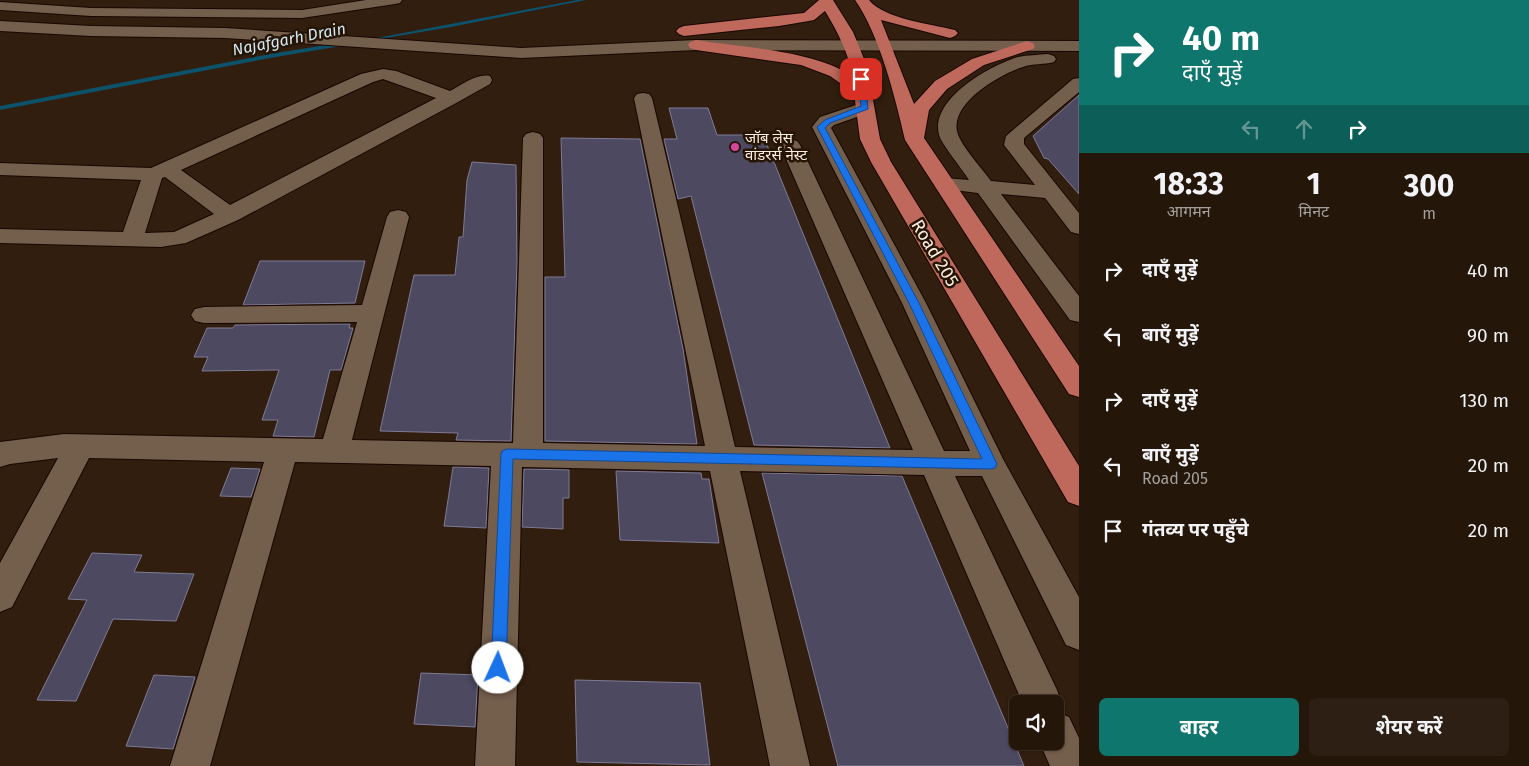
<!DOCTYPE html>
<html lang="hi">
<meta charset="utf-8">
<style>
body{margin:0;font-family:"Fira Sans","Noto Sans Devanagari",sans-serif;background:#2d1f13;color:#f1f3f6;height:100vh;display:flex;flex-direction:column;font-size:19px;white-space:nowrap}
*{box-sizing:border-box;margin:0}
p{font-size:16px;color:#a39f9c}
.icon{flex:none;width:28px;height:28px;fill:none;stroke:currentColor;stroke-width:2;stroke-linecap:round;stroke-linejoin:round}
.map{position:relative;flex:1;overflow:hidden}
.details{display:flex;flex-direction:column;background:#25160a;width:450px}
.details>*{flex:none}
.hud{background:#0f766e;color:#fff;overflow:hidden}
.fabs{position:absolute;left:1009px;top:695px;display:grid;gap:10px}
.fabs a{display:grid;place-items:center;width:55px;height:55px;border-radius:8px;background:#25160a;box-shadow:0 1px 4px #0004,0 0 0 1px #42352b;font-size:25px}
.pin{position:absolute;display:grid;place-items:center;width:42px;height:42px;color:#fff;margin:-21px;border-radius:10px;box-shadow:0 2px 8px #0006}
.me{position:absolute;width:55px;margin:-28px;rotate:2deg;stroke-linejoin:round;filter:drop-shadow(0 0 4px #0008)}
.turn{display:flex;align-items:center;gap:18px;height:105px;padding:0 20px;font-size:22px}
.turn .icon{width:65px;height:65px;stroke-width:2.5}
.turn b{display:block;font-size:35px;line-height:42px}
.lanes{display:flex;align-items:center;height:48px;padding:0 20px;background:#0003;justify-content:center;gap:25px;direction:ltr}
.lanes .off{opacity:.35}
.eta{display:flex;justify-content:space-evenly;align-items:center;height:85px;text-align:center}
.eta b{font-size:30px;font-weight:700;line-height:35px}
.primary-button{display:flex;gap:10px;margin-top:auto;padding:10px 20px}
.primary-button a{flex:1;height:58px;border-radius:8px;background:#0f766e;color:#fff;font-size:20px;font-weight:700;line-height:58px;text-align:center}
.primary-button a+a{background:#2d1f13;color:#f1f3f6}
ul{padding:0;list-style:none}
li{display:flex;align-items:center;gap:15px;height:65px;padding:0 20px}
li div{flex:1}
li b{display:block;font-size:19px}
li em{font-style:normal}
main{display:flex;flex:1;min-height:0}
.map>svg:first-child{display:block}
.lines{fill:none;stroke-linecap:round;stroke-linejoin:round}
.stream{fill:#0b526a;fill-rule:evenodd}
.building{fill:#4c4961;stroke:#7f7b96}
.minor-casing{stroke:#180700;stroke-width:2}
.major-casing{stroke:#180700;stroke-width:2}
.minor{fill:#745e4c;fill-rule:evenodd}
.major{fill:#be695c;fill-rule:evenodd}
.route{fill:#1a73e8;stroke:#114b97}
.hotel-dot{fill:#d1479c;stroke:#261405;stroke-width:2}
.labels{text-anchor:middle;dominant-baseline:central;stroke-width:5;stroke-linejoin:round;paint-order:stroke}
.far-poi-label{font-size:15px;fill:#faede2;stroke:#261405;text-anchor:start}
.far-water-label{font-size:16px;font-style:italic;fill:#cfe8f4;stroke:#261405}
.street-label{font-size:18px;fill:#faede2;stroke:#261405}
</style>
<main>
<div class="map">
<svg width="1079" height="766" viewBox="0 0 1079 766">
<rect width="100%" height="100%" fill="#311e0e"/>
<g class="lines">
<!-- stream -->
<path class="stream" d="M577,0H586L451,27L368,41L366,40Z
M345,42L347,43V45L270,58L0,110V106L270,54Z"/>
</g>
<!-- building -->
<path class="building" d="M1079,95V194L1048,159L1044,158L1033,136Z
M669,108H708L717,135H763L890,448L754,445L691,196L678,199L664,139H677Z
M561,138L640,139L683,349L697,444L545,441V277H565Z
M472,162L516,165L517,262L511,441L456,440L458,433L380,431L414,275H455L459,237H463L467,180Z
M260,261H365L355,303L243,305Z
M350,324L349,328H353L341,370H330L314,437L273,436L278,420H262L279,370L202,371L208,357H194L207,328H233L235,325Z
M453,467L489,468L486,528L444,526Z
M231,468L260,469L251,497L220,496Z
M524,469L569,470V498H563V529L522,527Z
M616,471L701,473L702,479H709L719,543L620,540Z
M762,473L902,476L1024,766H838Z
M92,553L142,555L134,572L194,574L176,621L113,619L76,701L37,700L87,600L68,599Z
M421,673L478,675L475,727L414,724Z
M154,675L195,677L173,749L126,746Z
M575,680L700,683L710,765L577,762Z"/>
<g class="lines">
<defs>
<path id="minor" d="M366,0H402L400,3L395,4L302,18L91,16L0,10V2L91,8L302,10Z
M0,21L91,26L225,28L521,48L696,40L1079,41V51L696,50L521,58L225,38L91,36L0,31Z
M1048,54L1054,56L1056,59L1054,62C1044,65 1033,63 1023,67C1000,74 944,106 959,137C967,153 981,167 991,181L1035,185L1004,145L1006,136L1073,79L1079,78V92L1024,138V144L1079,213V234L1071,232L1045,198L1001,194L1079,296V322L1070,320L978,193L938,188L935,184L938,180L945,178L969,180C963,170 942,145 939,135C930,99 989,66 1018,57C1027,55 1038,55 1048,54Z
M383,69L396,71L450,91C462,85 476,73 490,76L492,80L490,84L458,102L238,220L186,243L161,247L0,243V229L123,232L141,180L0,175V163L151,168L361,74ZM383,79L436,98L230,205L181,170L373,82ZM165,177L214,214L174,232L145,233L162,178Z
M643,93L649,94L652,98L735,447L913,450L780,145L783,141L790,139L797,141L800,145L944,451H970L902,303L812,127L820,117L859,104L865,103L871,104L874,108L871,112L834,125L831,128L926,303L1003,459L1079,597V650L1066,645L982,476H955L1057,690L1062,704L1059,713L1069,717L1079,738V766H1050L1039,741H1055V704H1023L924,475L740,471L810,766H770L710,471L522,467L515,766H475L491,466L295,462L210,766H170L264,462L89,458L12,607L0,612V563L58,458L10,464L0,467V442L64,434L323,439L357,322L204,323L195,321L191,315L195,309L204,307L362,305L387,217L390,212L398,210L406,212L409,217L352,440L513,443L523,138L526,134L533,132L540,134L543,138V443L705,446L634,98L637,94Z"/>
<path id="major" d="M819,0H833L853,32L867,66L880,139L891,162L1079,466V506L1068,502L871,162L860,139L854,93L830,76L801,65L696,50L690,48L688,45L690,42L696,40C740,47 816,51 852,76C849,53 837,31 825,11L814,20L809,21L779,26L684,36L679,34L676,31L679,28L684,26L804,13Z
M855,0H869C884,19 932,24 955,30L958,33L955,36L950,38L881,20L914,104L935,81L972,59L1027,41L1033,43L1035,46L1033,49L984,65L947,89L929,110L924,138L1079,366V397L1069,394L905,140C895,97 880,36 855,0Z"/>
</defs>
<!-- minor casing -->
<use href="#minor" class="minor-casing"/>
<!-- major casing -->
<use href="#major" class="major-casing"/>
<!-- minor -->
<use href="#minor" class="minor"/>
<!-- major -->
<use href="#major" class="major"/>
</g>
<!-- route -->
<path class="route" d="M861,77L865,79L868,109L830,123L825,128L919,303L997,464L995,468L991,469L513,459L506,668L504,674L498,676L493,674L491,668L501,454L502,451L507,449L982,459L909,303L817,127L825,120L861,106L857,79Z"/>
<!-- markers -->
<circle class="hotel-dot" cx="735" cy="147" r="5"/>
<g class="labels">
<!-- far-poi labels -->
<g class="far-poi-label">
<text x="745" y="138">जॉब लेस<tspan x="745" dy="17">वांडरर्स नेस्ट</tspan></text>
</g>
<!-- far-water labels -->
<g class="far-water-label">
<text transform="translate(289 39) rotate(-11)">Najafgarh Drain</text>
</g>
<!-- street labels -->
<g class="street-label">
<text transform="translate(935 253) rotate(59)">Road 205</text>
</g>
</g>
</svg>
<div class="fabs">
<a><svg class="icon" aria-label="sound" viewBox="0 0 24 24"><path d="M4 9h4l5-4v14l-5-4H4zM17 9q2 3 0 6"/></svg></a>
</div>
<div class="pin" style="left:861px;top:79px;background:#d93025"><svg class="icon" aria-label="arrive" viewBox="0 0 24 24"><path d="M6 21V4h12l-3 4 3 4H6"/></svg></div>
<svg class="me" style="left:498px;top:668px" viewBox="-20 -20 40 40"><circle r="19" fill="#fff"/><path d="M0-13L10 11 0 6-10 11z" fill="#1a73e8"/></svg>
</div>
<section class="details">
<div class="hud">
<div class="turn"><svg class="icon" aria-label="right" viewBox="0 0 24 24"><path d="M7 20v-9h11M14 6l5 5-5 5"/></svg><div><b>40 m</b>दाएँ मुड़ें</div></div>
<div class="lanes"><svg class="icon off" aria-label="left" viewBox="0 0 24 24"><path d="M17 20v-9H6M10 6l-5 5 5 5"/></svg><svg class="icon off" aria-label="ahead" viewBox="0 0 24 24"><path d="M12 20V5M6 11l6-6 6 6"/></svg><svg class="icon" aria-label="right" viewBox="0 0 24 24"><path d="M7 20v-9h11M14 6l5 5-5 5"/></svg></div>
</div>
<div class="eta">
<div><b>18:33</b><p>आगमन</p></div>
<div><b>1</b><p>मिनट</p></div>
<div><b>300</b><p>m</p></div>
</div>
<ul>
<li><svg class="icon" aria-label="right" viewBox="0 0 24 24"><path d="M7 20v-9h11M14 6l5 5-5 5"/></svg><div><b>दाएँ मुड़ें</b></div><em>40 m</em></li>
<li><svg class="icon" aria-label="left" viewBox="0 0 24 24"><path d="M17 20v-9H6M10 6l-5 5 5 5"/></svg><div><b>बाएँ मुड़ें</b></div><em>90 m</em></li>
<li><svg class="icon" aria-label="right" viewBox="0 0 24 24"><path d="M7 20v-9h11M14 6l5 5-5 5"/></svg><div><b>दाएँ मुड़ें</b></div><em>130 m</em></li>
<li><svg class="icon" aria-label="left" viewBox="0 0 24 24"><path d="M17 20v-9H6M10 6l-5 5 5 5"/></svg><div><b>बाएँ मुड़ें</b><p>Road 205</p></div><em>20 m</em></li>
<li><svg class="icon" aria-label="arrive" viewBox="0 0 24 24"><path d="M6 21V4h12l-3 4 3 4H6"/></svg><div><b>गंतव्य पर पहुँचे</b></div><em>20 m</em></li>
</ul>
<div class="primary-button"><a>बाहर</a><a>शेयर करें</a></div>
</section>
</main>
